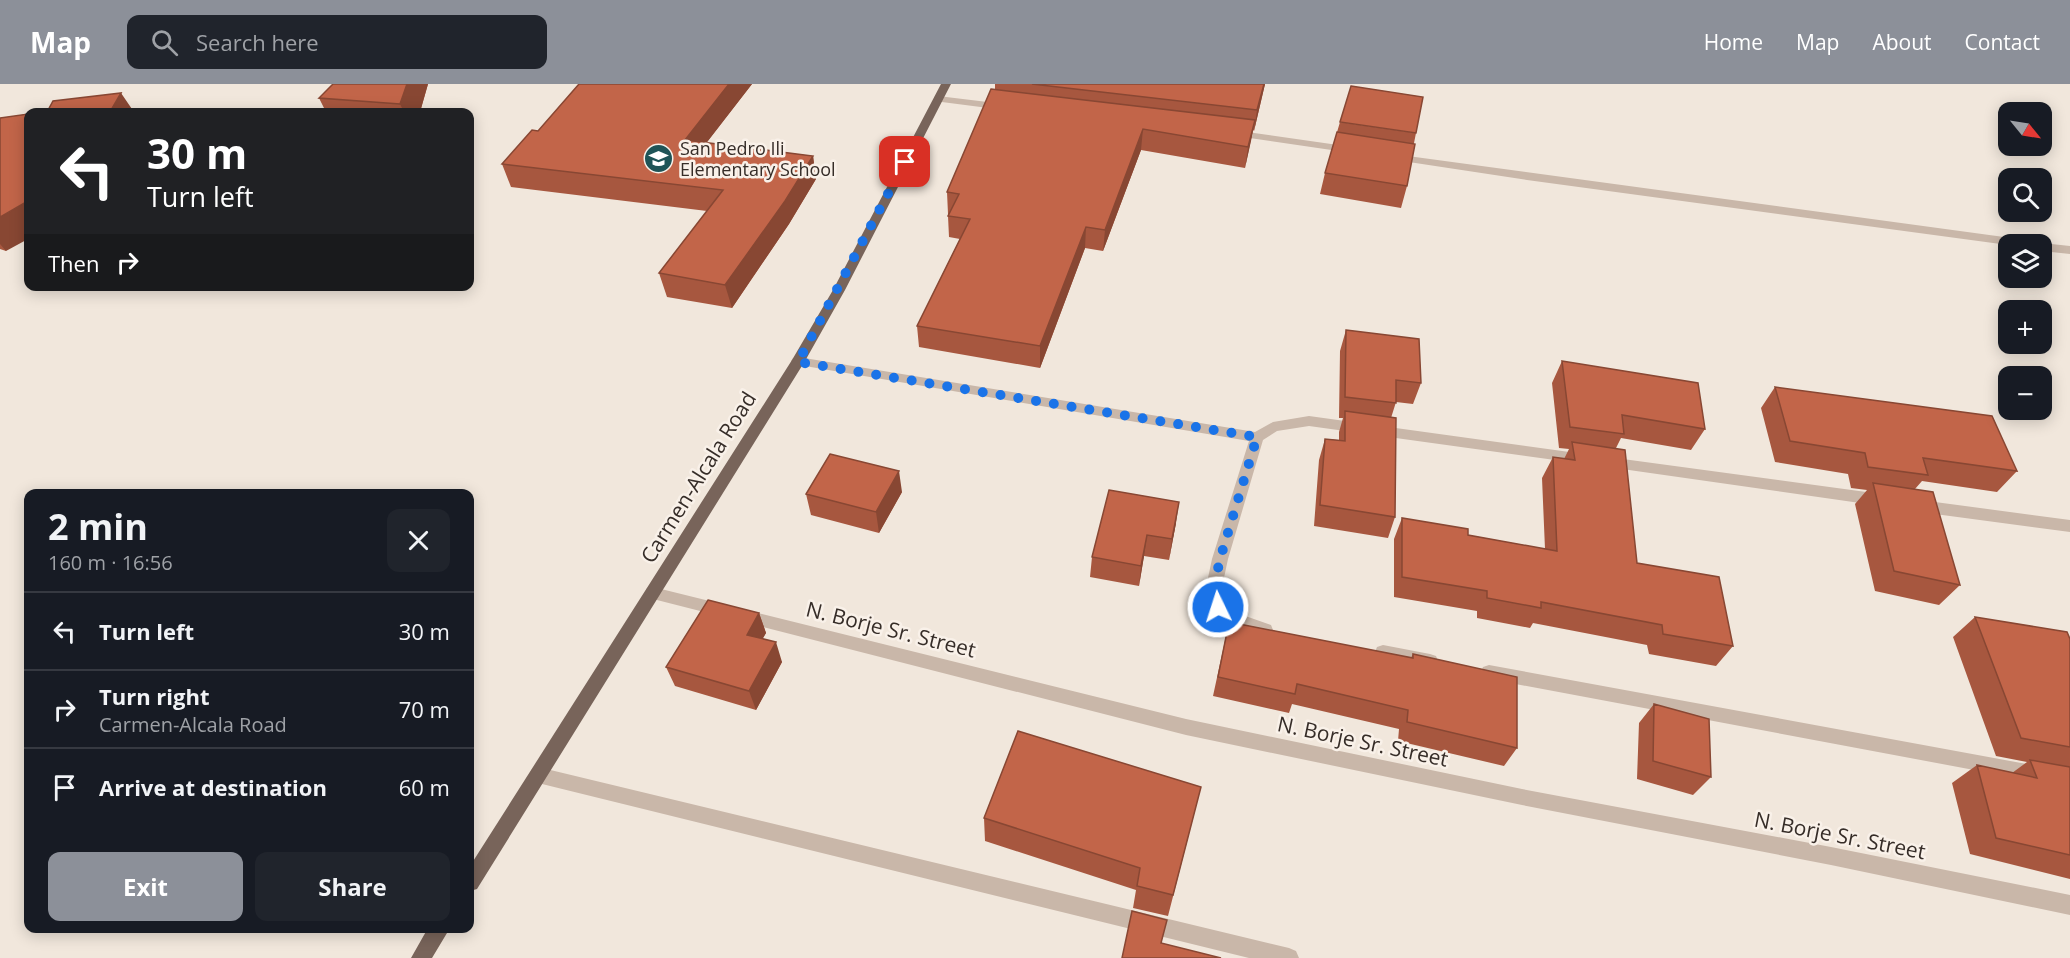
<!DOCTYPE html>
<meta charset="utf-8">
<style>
body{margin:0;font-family:"Open Sans",sans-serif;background:#20242c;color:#f1f3f6;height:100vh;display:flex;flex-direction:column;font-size:22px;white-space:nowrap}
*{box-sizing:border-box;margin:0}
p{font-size:20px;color:#9ea1a6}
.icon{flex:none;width:33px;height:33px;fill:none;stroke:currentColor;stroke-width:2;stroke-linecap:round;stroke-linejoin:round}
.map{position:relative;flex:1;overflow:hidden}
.panel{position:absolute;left:24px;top:405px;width:450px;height:444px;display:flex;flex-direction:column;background:#171b24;border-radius:12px;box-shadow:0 3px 15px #0003}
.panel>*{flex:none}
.guide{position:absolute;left:24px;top:24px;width:450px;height:183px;border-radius:12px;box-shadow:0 3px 15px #0003;background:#202124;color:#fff;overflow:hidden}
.needle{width:39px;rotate:120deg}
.fabs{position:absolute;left:1998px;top:18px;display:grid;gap:12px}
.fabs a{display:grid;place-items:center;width:54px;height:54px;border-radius:12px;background:#171b24;box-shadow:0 3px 15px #0003;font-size:30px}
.pin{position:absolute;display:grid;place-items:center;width:51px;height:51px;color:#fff;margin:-26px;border-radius:12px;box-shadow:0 3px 9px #0006}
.me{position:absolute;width:66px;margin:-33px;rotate:356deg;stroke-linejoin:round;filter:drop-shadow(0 0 4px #0008)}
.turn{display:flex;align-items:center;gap:21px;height:126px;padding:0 24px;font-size:27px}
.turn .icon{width:78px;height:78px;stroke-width:2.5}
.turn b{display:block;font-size:42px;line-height:51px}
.then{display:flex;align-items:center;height:57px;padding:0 24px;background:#0003;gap:12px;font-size:22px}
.round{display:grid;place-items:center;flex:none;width:63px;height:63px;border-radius:12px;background:#20242c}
.head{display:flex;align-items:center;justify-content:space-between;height:102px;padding:0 24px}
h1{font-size:36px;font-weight:700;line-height:45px}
.action{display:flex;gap:12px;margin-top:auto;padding:12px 24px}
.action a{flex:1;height:69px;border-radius:12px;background:#8c9099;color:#fff;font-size:24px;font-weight:700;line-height:69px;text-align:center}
.action a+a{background:#20242c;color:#f1f3f6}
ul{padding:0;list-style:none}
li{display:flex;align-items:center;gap:18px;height:78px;padding:0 24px;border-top:2px solid #363941}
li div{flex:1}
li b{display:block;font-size:22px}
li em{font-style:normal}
header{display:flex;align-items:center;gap:36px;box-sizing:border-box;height:84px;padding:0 30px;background:#8c9099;color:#fff}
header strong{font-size:28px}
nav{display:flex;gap:33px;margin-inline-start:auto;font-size:21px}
.search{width:420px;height:54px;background:#20242c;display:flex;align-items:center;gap:15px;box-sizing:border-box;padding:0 21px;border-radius:12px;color:#9ea1a6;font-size:22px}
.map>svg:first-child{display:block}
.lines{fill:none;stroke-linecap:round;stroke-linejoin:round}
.minor{fill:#c9b7a9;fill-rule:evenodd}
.major{fill:#78645a;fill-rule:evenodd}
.wall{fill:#a7573f}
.shaded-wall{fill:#884733}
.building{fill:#c26549;stroke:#884733;stroke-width:1.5}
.route{stroke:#1a73e8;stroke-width:10;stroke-dasharray:0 18}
.labels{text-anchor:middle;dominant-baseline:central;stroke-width:5;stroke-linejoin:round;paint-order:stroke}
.far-poi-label{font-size:18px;fill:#362d28;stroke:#f9f1e9;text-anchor:start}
.street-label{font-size:21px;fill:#362d28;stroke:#f9f1e9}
</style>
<header>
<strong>Map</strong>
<div class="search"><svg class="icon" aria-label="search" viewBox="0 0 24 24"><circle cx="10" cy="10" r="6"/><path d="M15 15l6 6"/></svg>Search here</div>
<nav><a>Home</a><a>Map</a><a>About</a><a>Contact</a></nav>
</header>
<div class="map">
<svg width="2070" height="874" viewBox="0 0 2070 874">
<rect width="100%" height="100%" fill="#f1e7dc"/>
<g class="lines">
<!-- minor -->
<path class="minor" d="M938,12L1004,20L1009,23L1004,26L934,17V13Z
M1233,46L1352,63L1357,66L1352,69L1229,51L1228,49Z
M1393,70L2026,156L2032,160L2008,161L1527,96L1389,75L1388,73Z
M2042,159L2070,162V170L2042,167V160H2038Z
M798,273L1255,348L1273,338L1309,332L1584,370L1591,375L1584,380L1309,342L1277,347L1263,356L1228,475L1221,508L1225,520L1234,528L1271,541L1273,546L1271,551L1265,553L1222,538L1212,528L1205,508L1212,475L1249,357L793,280L791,277L793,274Z
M1608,373L1881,410L1886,412L1888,416L1886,420L1881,422L1608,383L1601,378Z
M1920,416L2070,436V448L1920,428L1915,426L1913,422L1915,418Z
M653,503L1186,635L1522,705L1831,763L2070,811V831L1831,781L1522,721L1186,651L653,515L647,514L645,509L647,504Z
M1383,561L1430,570L1436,572L1438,577L1436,582L1430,584L1383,575L1377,573L1375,568L1377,563Z
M1489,581L2070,688V704L1489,595L1483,593L1481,588L1483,583Z
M538,683L1289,864L1296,867L1299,874H1249L538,699L532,697L529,691L532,685Z"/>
<!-- major -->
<path class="major" d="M941,0H951L845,206L805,277L477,805L470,807V782L792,276L833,206Z
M428,844H450L432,874H411Z"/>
</g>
<!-- wall -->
<path class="wall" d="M333,0H428L420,28H326L319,14Z
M579,0H752L706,59L813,72L816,95L789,140L732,224L667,213L659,189L707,127L511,103L502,80L538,47Z
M995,0H1265L1254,47L1253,46L1245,84L1141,66L1103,167L1085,164L1040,284L919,263L917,242L960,155L949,153L948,132L949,130H948L947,108L995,6Z
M0,34L6,167L0,165Z
M1340,38L1416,49L1414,59L1407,102L1401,124L1320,110L1325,89Z
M1346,246L1421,299L1413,320L1396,318L1391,334L1395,433L1388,454L1314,442L1319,376L1325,355L1339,356V348L1343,334H1339L1340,267Z
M1562,277L1705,345L1691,366L1621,354L1616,364L1637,479L1733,562L1716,582L1649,570L1647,561L1533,539L1530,544L1477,534V527L1394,513V455L1402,434L1468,451L1545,465L1542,394L1553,373L1564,375L1569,365L1559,364L1552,299Z
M1775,303L2017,387L1997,408L1922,397L1915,405L1960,501L1939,521L1875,507L1855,420L1867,406L1851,404L1848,390L1775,378L1761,324Z
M902,408L879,449L811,431L806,410Z
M1176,439L1169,476L1144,472L1139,502L1090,493L1092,473Z
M759,529L766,549L762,555L782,578L756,626L675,602L666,583Z
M1975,533L2070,555V795L1970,770L1952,699L1977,681L2012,689L2027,678L1996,672L1953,553Z
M1229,538L1411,574L1413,570L1517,664L1504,682L1398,657L1399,645L1292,620L1289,629L1213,612Z
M1654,620L1711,693L1693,711L1637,695L1639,639Z
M1201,703L1168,832L1133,824L1136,806L985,757L984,734Z"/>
<!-- shaded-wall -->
<path class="shaded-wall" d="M407,0H428L420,28H404L400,20Z
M729,0H752L691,79L685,56Z
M1264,0H1265L1254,47L1257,26Z
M121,9L134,28H110Z
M1255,36L1251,57L1245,84L1248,63Z
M1143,45L1141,66L1103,167L1105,146Z
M813,72L816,95L789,140L732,224L725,201Z
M28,117V155L6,167L0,160V133Z
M1086,143L1085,164L1040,284V262Z
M899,387L902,408L879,449L876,428Z
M1179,418L1176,439L1169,476L1172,455Z
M1147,451L1144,472L1139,502L1141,482Z
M759,529L766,549L754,570L747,551Z
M776,558L782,578L756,626L749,607Z"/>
<!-- building -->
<path class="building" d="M333,0H407L400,20L319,14Z
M579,0H729L685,56L813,72L785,117L725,201L659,189L723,106L502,80L532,46L538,47Z
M1032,0H1264L1257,26Z
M1351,2L1423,13L1416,49L1340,38Z
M991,5L1255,36L1248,63L1143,45L1105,146L1086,143L1040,262L917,242L970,135L948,132L959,110L947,108Z
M121,9L110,28H44H47L53,17Z
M28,30V117L0,133V34Z
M1337,48L1415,60L1407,102L1325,89Z
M1346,246L1419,255L1421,299L1396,296V319L1345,313Z
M1562,277L1698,299L1705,345L1622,331L1624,350L1570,343Z
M1775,303L1992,332L2017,387L1923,374L1928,391L1868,383L1865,369L1790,357Z
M1345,327L1396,334L1395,433L1320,421L1325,355L1345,357Z
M1572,358L1625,366L1637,479L1719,493L1733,562L1663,550L1662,541L1541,518V524L1487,514V507L1402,493V434L1468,445V451L1557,467L1553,373L1575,376Z
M830,370L899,387L876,428L806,410Z
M1873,399L1933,408L1960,501L1894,487Z
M1109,406L1179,418L1172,455L1147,451L1141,482L1092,473Z
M708,516L759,529L747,551L776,558L749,607L666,583Z
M1975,533L2067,548L2070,555V663L2021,654Z
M1229,538L1413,574V570L1517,593V664L1407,638L1408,626L1297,600L1295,610L1218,593Z
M1654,620L1709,635L1711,693L1653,677Z
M1018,647L1201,703L1173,811L1137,802L1140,784L984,734Z
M2030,676L2070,683V771L1996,754L1977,681L2037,694Z
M1132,827L1167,836L1161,859L1221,874H1122Z"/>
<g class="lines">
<!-- route -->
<path class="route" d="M905,78L798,278L1257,353L1220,475L1213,508L1218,523"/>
</g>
<!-- icons -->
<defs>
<symbol id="school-disc" viewBox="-11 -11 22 22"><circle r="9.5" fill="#1f5457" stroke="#f9f1e9"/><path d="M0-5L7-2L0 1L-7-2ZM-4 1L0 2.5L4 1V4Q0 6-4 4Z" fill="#fff"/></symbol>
</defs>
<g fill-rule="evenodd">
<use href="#school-disc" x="642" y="58" width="33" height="33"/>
</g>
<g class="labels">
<!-- far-poi labels -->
<g class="far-poi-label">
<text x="680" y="64">San Pedro Ili<tspan x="680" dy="21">Elementary School</tspan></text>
</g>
<!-- street labels -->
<g class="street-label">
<text transform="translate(698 393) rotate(-58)">Carmen-Alcala Road</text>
<text transform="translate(891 545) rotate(14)">N. Borje Sr. Street</text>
<text transform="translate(1363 657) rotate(12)">N. Borje Sr. Street</text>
<text transform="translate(1840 751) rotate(11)">N. Borje Sr. Street</text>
</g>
</g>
</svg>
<div class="fabs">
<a><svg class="needle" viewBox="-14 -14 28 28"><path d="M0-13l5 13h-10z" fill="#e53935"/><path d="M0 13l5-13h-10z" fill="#9ea1a6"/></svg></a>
<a><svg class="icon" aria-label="search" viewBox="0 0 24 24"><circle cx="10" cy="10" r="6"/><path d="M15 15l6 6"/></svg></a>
<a><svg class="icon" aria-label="layers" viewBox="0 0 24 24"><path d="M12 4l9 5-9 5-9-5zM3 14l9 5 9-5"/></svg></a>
<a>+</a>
<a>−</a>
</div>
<div class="pin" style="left:905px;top:78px;background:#d93025"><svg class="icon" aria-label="arrive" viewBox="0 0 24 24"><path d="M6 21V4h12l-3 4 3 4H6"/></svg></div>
<svg class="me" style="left:1218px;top:523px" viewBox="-20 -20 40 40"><circle r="17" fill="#1a73e8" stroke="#fff" stroke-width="3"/><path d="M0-11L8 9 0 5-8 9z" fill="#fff"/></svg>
<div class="guide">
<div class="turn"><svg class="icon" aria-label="left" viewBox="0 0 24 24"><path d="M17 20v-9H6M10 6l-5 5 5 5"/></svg><div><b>30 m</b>Turn left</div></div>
<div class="then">Then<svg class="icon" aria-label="right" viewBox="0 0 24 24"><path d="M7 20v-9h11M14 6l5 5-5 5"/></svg></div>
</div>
<section class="panel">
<div class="head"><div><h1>2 min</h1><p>160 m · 16:56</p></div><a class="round"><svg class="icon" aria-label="close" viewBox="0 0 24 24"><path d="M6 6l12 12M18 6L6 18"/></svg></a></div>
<ul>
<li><svg class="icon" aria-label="left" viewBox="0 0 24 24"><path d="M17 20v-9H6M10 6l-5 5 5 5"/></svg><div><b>Turn left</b></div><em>30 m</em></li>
<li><svg class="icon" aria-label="right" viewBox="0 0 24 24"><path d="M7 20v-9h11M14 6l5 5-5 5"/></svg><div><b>Turn right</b><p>Carmen-Alcala Road</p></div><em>70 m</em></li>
<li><svg class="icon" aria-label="arrive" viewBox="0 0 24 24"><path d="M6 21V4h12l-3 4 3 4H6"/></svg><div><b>Arrive at destination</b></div><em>60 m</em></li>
</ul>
<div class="action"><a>Exit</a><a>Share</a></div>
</section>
</div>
